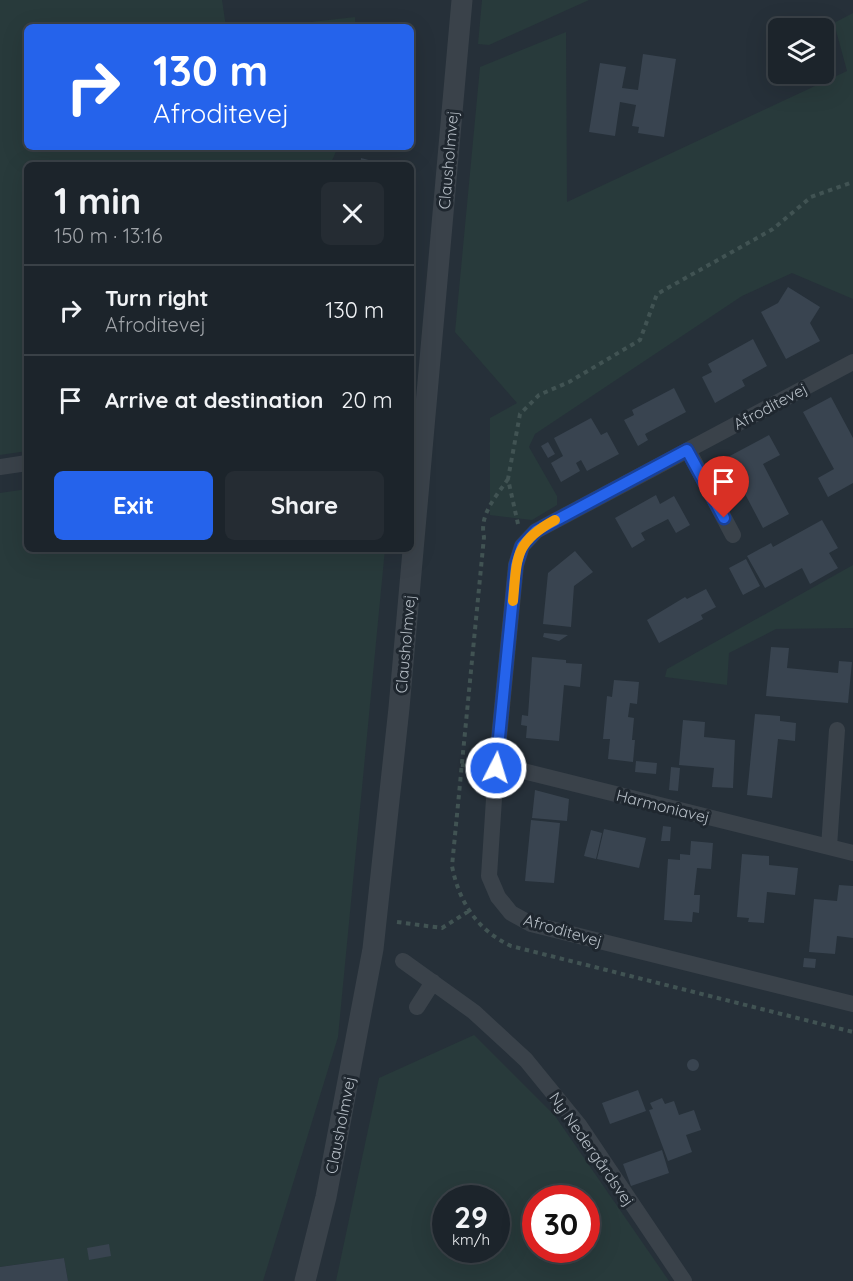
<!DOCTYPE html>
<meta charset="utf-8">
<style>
body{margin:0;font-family:Quicksand,sans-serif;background:#252c33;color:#f1f3f6;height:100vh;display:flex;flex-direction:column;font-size:22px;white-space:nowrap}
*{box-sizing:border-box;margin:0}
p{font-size:20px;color:#a0a4a9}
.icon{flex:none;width:33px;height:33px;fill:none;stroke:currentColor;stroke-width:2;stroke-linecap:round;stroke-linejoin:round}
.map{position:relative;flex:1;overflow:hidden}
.sheet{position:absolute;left:24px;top:162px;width:390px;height:390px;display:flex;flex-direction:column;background:#1c242b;border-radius:9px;box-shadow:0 6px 24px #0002,0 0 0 2px #3a4147}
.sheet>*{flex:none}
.top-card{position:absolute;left:24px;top:24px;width:390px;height:126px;border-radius:9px;box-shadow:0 6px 24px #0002,0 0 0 2px #3a4147;background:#2563eb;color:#fff;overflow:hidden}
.buttons{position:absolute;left:768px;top:18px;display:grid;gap:12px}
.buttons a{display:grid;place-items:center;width:66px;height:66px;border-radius:9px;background:#1c242b;box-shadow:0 6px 24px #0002,0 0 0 2px #3a4147;font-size:30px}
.speed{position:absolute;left:432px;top:1185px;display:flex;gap:12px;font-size:30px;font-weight:700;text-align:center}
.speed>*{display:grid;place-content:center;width:78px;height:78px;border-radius:50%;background:#1c242b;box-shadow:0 6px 24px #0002,0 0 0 2px #3a4147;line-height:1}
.speed small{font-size:15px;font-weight:400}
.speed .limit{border:9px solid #d22;background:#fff;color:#111}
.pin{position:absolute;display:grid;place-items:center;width:51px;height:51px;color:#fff;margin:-62px -26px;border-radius:50% 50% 50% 0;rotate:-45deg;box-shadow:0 0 6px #0007}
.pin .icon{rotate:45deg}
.me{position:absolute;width:66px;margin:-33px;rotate:5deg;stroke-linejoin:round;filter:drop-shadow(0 0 4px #0008)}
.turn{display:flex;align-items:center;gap:21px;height:126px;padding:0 30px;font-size:27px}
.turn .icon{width:78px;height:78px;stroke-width:2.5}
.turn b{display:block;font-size:42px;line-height:51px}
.round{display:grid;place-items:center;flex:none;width:63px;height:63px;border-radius:9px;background:#252c33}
.headline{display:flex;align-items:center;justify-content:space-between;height:102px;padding:0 30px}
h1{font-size:36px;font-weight:700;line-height:45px}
.cta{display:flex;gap:12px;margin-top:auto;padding:12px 30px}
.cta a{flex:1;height:69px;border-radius:9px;background:#2563eb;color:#fff;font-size:24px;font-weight:700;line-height:69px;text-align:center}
.cta a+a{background:#252c33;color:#f1f3f6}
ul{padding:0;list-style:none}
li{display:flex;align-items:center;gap:18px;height:90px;padding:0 30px;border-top:2px solid #3a4147}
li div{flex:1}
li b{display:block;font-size:22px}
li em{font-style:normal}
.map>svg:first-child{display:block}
.green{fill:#283a3b;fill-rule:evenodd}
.building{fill:#394450}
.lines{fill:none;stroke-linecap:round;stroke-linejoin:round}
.path{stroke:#415353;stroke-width:4;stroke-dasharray:4.5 4.5;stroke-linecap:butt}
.minor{stroke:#3a424a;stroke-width:16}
.tertiary{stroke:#3a424a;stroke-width:21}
.route-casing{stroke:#184099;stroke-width:15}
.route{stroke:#2563eb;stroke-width:10}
.slow{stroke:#f59e0b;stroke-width:10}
.labels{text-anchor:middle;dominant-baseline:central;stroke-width:6;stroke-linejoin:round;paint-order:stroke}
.street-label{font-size:16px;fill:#b5bdc5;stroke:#1f272f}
</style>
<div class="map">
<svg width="853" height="1281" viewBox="0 0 853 1281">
<rect width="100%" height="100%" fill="#263039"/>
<!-- green -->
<path class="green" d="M0,0H222L226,27H27V147H338L330,165H27V451L0,455Z
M482,0H589L489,45L478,44Z
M853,13V299L792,273L742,296L535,434L529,447L557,496V505L532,520L490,515V418L517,403L455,332L480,67L566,32L567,202L847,71L834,23Z
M355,17V27H267Z
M27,489V549H385L338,1037L263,1281H68L64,1258L0,1267V493Z
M853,565V628L776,629L729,653L727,685L665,677L667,669Z
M474,1035L555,1116L669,1281H336L379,1078ZM496,1198V1250H446V1198ZM586,1198V1250H536V1198Z"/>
<!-- building -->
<path class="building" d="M643,54L676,59L664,137L638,133L639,127L632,126L636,105L620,102L615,136L589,132L600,63L626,67L622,88L638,90Z
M361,158L384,164V165H360Z
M788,287L820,307L810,323L820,341L786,359L761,312L778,303Z
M753,339L767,366L742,380L745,386L715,403L702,377L712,372L708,364Z
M674,388L686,412L645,434L648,440L638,446L624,420L634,415L632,410Z
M831,397L853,438V483L828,497L818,478L834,469L803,412Z
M591,418L601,435L607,432L619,454L587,471L581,460L576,463L580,471L561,482L551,463L563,456L554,438Z
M769,435L780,455L763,464L789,514L763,528L726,458Z
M548,442L555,454L548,458L541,446Z
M656,495L660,504L674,496L690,525L676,533L668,519L641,533L645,540L632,548L615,518Z
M822,520L838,548L829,553L838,568L810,584L802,568L765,588L747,556L771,543L773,547Z
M575,551L593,572L574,586L571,627L543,624L548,573Z
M746,559L760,586L743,595L729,568Z
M706,589L716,607L701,615L703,619L659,643L647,620L685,597L687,599Z
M544,633L568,635L559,641L543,637Z
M771,647L789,648L787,668L838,673L839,661L852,662L848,703L766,696Z
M532,657L566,660V663L582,664L580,687L564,685L559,741L526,738L527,726L521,725L522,715L528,716Z
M614,680L639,682L637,704L630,703L628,717L634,718L632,740H635L633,762L608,759L610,739H603L607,696L612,697Z
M755,714L780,716V721L796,723L795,741L778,739L772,798L747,795Z
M683,720L705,722L704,737L735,740L733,788L712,787L714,768L679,765Z
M636,761L657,763L656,774L635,772Z
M671,767L680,768L678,791L669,790Z
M535,790L569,799L567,821L532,818Z
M531,820L560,823L554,883L525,881Z
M663,826L671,827L670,841H661Z
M604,829L646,838L639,868L597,859Z
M591,830L602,833L596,859L584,856Z
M691,841L713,843L711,869L697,868L694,895H700L699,913L693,912L692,922L664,920L668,859L680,860V854L690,855Z
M742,854L769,856V865L798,868L795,895L767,892L764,923L748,922L749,918L737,917Z
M839,885L853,886V938L837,936L835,954L809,952L814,899L837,901Z
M804,958L816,959L815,968L803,967Z
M687 1065a6 6 0 1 1 12 0a6 6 0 1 1-12 0Z
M638,1090L646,1111L610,1124L602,1103Z
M662,1098L665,1104L674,1101L679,1115L694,1110L701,1130L686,1135L692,1152L668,1161L649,1110L653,1109L650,1103Z
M662,1150L669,1173L631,1186L623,1164Z
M109,1244L111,1256L89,1260L87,1248Z
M64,1258L68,1281H0V1267Z"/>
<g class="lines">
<!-- path -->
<path class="path" d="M508,479C496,497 479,514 484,537L452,866C459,902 477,930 511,946L853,1032
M518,524L508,479L520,414L539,395L569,382L640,340L657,294L773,229L811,197L853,182
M461,765L479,767
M397,922L442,928L469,911"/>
<!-- minor -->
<path class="minor" d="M853,362L536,531L522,546L516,565L496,768L489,876L498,897L511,913L531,924L853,1004
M688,450L733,535
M0,467L27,463
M496,768L507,767L853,853
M829,847L837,730
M403,961L474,1012L526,1060L579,1125L684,1281
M417,1007L433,982"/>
<!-- tertiary -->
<path class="tertiary" d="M305,1281L326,1197L373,949L399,708L462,0"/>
</g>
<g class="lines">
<defs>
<path id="route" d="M496,768L516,565L522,546L536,531L687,450L724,518"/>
</defs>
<!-- route casing -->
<use href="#route" class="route-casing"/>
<!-- route -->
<use href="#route" class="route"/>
<!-- slow -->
<path class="slow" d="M513,601C517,558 514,542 555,520"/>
</g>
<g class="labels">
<!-- street labels -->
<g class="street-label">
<text transform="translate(448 160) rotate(-85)">Clausholmvej</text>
<text transform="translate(770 406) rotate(-28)">Afroditevej</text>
<text transform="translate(405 644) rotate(-85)">Clausholmvej</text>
<text transform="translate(663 806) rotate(14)">Harmoniavej</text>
<text transform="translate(563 930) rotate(16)">Afroditevej</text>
<text transform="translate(340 1125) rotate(-79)">Clausholmvej</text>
<text transform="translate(592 1149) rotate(55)">Ny Nedergårdsvej</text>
</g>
</g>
</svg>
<div class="buttons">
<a><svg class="icon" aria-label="layers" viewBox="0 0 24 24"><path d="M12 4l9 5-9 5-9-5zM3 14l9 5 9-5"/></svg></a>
</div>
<div class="speed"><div>29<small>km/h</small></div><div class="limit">30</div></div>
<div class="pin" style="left:724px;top:518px;background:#d93025"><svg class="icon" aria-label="arrive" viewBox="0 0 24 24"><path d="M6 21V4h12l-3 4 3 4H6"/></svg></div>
<svg class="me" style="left:496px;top:768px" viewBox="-20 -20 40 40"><circle r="17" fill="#2563eb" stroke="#fff" stroke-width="3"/><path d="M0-11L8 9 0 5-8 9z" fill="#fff"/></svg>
<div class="top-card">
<div class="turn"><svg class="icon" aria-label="right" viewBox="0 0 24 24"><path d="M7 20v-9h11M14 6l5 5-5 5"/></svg><div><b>130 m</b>Afroditevej</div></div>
</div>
<section class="sheet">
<div class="headline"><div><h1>1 min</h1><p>150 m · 13:16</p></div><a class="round"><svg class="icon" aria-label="close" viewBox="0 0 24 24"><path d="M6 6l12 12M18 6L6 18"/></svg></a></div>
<ul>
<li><svg class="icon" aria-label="right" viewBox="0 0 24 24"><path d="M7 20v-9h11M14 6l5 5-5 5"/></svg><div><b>Turn right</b><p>Afroditevej</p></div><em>130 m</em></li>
<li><svg class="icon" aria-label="arrive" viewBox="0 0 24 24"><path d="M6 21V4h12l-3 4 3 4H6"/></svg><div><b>Arrive at destination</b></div><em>20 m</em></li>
</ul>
<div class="cta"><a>Exit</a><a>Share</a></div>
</section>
</div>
